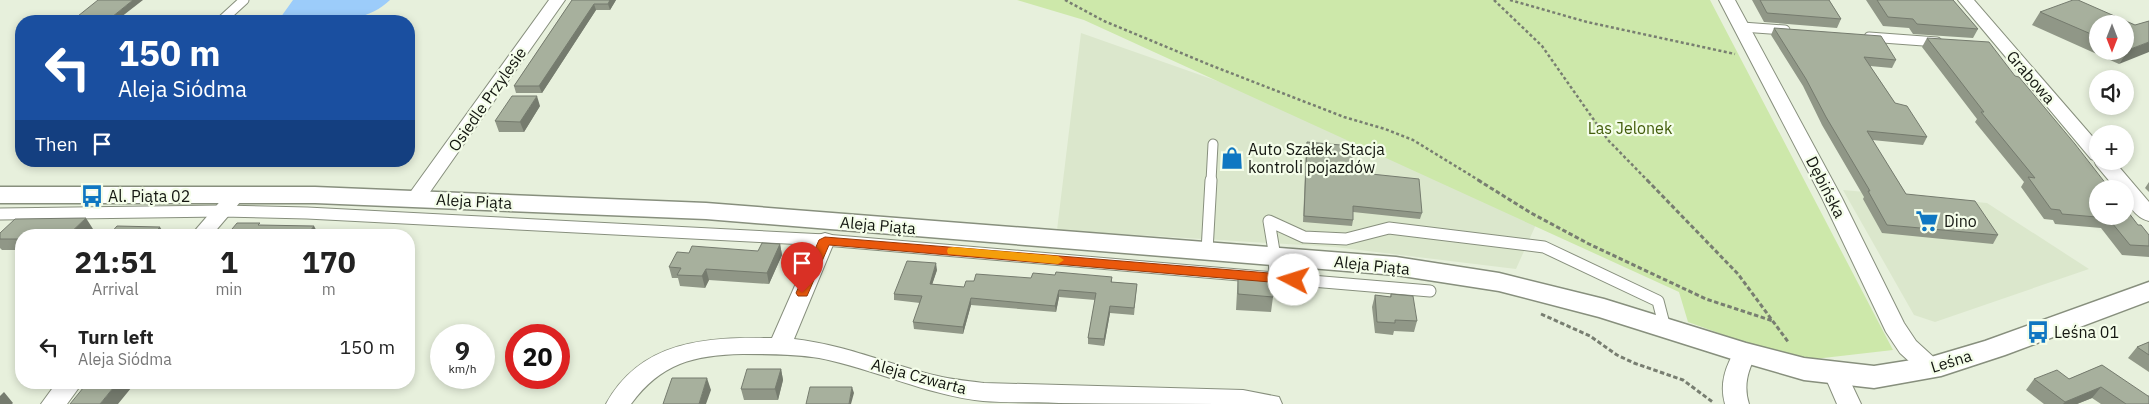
<!DOCTYPE html>
<meta charset="utf-8">
<style>
body{margin:0;font-family:"IBM Plex Sans",sans-serif;background:#f6f6f6;color:#222;height:100vh;display:flex;flex-direction:column;font-size:19px;white-space:nowrap}
*{box-sizing:border-box;margin:0}
p{font-size:16px;color:#767676}
.icon{flex:none;width:28px;height:28px;fill:none;stroke:currentColor;stroke-width:2;stroke-linecap:round;stroke-linejoin:round}
.map{position:relative;flex:1;overflow:hidden}
.details{position:absolute;left:15px;top:229px;width:400px;height:160px;display:flex;flex-direction:column;background:#fff;border-radius:20px;box-shadow:0 2px 8px #0003}
.details>*{flex:none}
.hud{position:absolute;left:15px;top:15px;width:400px;height:152px;border-radius:20px;box-shadow:0 2px 8px #0003;background:#1a4fa0;color:#fff;overflow:hidden}
.needle{width:32px;rotate:180deg}
.fabs{position:absolute;left:2089px;top:15px;display:grid;gap:10px}
.fabs a{display:grid;place-items:center;width:45px;height:45px;border-radius:50%;background:#fff;box-shadow:0 2px 8px #0003;font-size:25px}
.speed{position:absolute;left:430px;top:324px;display:flex;gap:10px;font-size:25px;font-weight:700;text-align:center}
.speed>*{display:grid;place-content:center;width:65px;height:65px;border-radius:50%;background:#fff;box-shadow:0 2px 8px #0003;line-height:1}
.speed small{font-size:12px;font-weight:400}
.speed .limit{border:8px solid #d22;background:#fff;color:#111}
.pin{position:absolute;display:grid;place-items:center;width:42px;height:42px;color:#fff;margin:-51px -21px;border-radius:50% 50% 50% 0;rotate:-45deg;box-shadow:0 0 5px #0007}
.pin .icon{rotate:45deg}
.me{position:absolute;width:55px;margin:-28px;rotate:275deg;stroke-linejoin:round;filter:drop-shadow(0 0 4px #0008)}
.turn{display:flex;align-items:center;gap:18px;height:105px;padding:0 20px;font-size:22px}
.turn .icon{width:65px;height:65px;stroke-width:2.5}
.turn b{display:block;font-size:35px;line-height:42px}
.then{display:flex;align-items:center;height:48px;padding:0 20px;background:#0003;gap:10px;font-size:19px}
.eta{display:flex;justify-content:space-evenly;align-items:center;height:85px;text-align:center}
.eta b{font-size:30px;font-weight:800;line-height:35px}
ul{padding:0;list-style:none}
li{display:flex;align-items:center;gap:15px;height:65px;padding:0 20px}
li div{flex:1}
li b{display:block;font-size:19px}
li em{font-style:normal}
.map>svg:first-child{display:block}
.built{fill:#dbe7cc}
.green{fill:#cde8aa}
.water{fill:#9cccfa}
.lines{fill:none;stroke-linecap:round;stroke-linejoin:round}
.service-far1-casing{stroke:#878f7d;stroke-width:11}
.service-casing{stroke:#878f7d;stroke-width:13}
.minor-casing{stroke:#878f7d;stroke-width:2}
.tertiary-casing{stroke:#878f7d;stroke-width:3}
.path-far1{stroke:#787e71;stroke-width:2.5;stroke-dasharray:3 2.5;stroke-linecap:butt}
.path{stroke:#787e71;stroke-width:3;stroke-dasharray:4.5 2.5;stroke-linecap:butt}
.service-far1{stroke:#fff;stroke-width:9}
.service{stroke:#fff;stroke-width:11}
.minor{fill:#fff;fill-rule:evenodd}
.tertiary{fill:#fff;fill-rule:evenodd}
.wall{fill:#909787;fill-rule:evenodd}
.shaded-wall{fill:#757b6e}
.building{fill:#a7b09d;stroke:#757b6e}
.route{fill:#ea580c;stroke:#983908}
.slow{fill:#f59e0b}
.labels{text-anchor:middle;dominant-baseline:central;stroke-width:4.5;stroke-linejoin:round;paint-order:stroke}
.street-label{font-size:16px;fill:#141711;stroke:#f4fde9}
.park-label{font-size:16px;fill:#435d0c;stroke:#f4fde9}
.poi-label{font-size:16px;fill:#141711;stroke:#f4fde9;text-anchor:start}
</style>
<div class="map">
<svg width="2149" height="404" viewBox="0 0 2149 404">
<rect width="100%" height="100%" fill="#e7f0dc"/>
<!-- built -->
<path class="built" d="M1081,33L1260,96L1538,220L1516,269L1335,247L1057,230Z
M1843,190L1987,203L2089,269L1935,322L1914,315Z"/>
<!-- green -->
<path class="green" d="M1017,0H1710L1893,350L1797,361L1688,322L1679,292L1084,20Z"/>
<!-- water -->
<path class="water" d="M293,0H390C361,28 315,21 278,21Z"/>
<g class="lines">
<defs>
<path id="service-far1" d="M221,21L244,0
M1742,27L1785,30
M1869,37L1937,42
M1211,181L1213,144"/>
<path id="service" d="M0,214L222,211L307,213L825,240L1430,291
M1207,251L1211,180
M1274,278L1275,257L1269,221L1304,237L1346,239L1389,228L1544,247L1658,301L1665,328"/>
<path id="minor" d="M549,0H565L423,202L416,204L409,202L406,198L409,194Z
M1719,0H1735L1842,198L1904,323L1916,341L1939,362L1943,368L1939,374L1931,377L1923,374L1900,353L1886,332L1822,198Z
M1958,0H1974L2098,143V161H2114L2149,202V221C2135,218 2125,202 2125,189H2116L2096,165L2094,160L2091,159Z
M237,188L244,190L247,194L212,235H191L230,190Z
M825,233L832,235L835,240L794,339C847,345 892,366 942,377C956,380 970,381 984,383L1243,390L1279,397L1282,404C1208,404 1133,404 1059,403C1034,402 1008,403 983,401C926,395 875,369 819,358C794,354 768,354 743,354C694,355 661,363 631,404H606C641,340 707,337 772,338L815,240L818,235Z
M1745,345L1753,347L1757,353C1748,370 1743,385 1749,404H1725C1719,383 1726,365 1737,347Z
M1836,365L1844,368L1861,404H1837L1824,374L1828,368Z
M57,382H83L67,404H41Z"/>
<path id="tertiary" d="M0,187H315L706,203L1396,257L1499,273L1604,299L1746,343L1804,358L1874,366L1931,357L1985,341L2149,282V301L2005,355L1941,376L1874,388L1804,380L1735,360L1599,317L1499,291L1396,275L706,219L315,203H0Z"/>
</defs>
<!-- service-far1 casing -->
<use href="#service-far1" class="service-far1-casing"/>
<!-- service casing -->
<use href="#service" class="service-casing"/>
<!-- minor casing -->
<use href="#minor" class="minor-casing"/>
<!-- tertiary casing -->
<use href="#tertiary" class="tertiary-casing"/>
<!-- path-far1 -->
<path class="path-far1" d="M1065,0L1104,21L1210,65L1344,117L1385,129L1413,140L1480,181
M1494,0L1542,46L1608,140L1648,181
M1510,0L1587,22L1735,54"/>
<!-- path -->
<path class="path" d="M1478,180L1531,213L1589,244L1706,299L1773,321
M1647,180L1738,274L1789,343
M1541,314L1590,336L1617,355L1634,363L1683,380L1714,403"/>
<!-- service-far1 -->
<use href="#service-far1" class="service-far1"/>
<!-- service -->
<use href="#service" class="service"/>
<!-- minor -->
<use href="#minor" class="minor"/>
<!-- tertiary -->
<use href="#tertiary" class="tertiary"/>
</g>
<!-- wall -->
<path class="wall" d="M572,0H616L610,10H596L542,93H516L514,86Z
M1752,0H1829L1841,19L1837,28L1764,22Z
M1866,0H1953L1978,29L1973,38L1913,34L1909,28L1883,26Z
M2040,12L2135,25L2149,21L2119,64L2032,25ZM2098,24H2125V51H2098Z
M1774,28L1896,60L1892,68L1870,66L1895,103L1927,137L1923,145L1872,140L1906,194L1998,235L1993,244L1882,233L1863,199L1864,197L1822,125L1803,86L1771,35Z
M1927,38L2125,216L2149,246V257L2122,255L2101,228L2055,224L2053,220L2044,219L2021,187L2024,182L1975,122L1977,119L1922,47Z
M540,106L524,132H499L495,121Z
M1307,142L1352,172L1422,213L1420,219L1353,212V220L1352,226L1303,222L1306,148Z
M2149,182V192L2145,188Z
M93,229L21,235V250H2L0,248V233Z
M780,244L782,255L769,284L709,280L705,288L680,286L678,278H672L669,267L689,253L758,251Z
M937,270L932,284L964,287L974,281L1031,278L1055,275L1112,277V282L1137,284L1134,315L1110,313L1104,346L1088,344V338L1095,300L1059,297L1056,312L971,305L963,334L914,329L913,322L920,303L894,300V294Z
M1238,276L1273,297L1271,312L1236,310L1237,292Z
M1391,294L1417,321L1414,332L1394,331L1393,335L1375,333L1372,307L1375,295L1390,297Z
M2149,342V372L2128,358L2137,347Z
M2102,365L2149,404H2101L2092,398L2077,404H2044L2026,390L2034,379H2069Z
M781,369L783,380L778,400H744L741,389Z"/>
<!-- shaded-wall -->
<path class="shaded-wall" d="M133,0H143L116,21H107Z
M610,0H616L610,10L608,4Z
M594,4L596,10L542,93L539,86Z
M2149,42V52L2119,64L2128,50Z
M537,96L540,106L524,132L520,122Z
M86,218L93,229L87,235H68Z
M314,226L319,235H307Z
M160,227L165,235H152Z
M780,244L782,255L769,284L767,273Z
M936,263L937,270L930,291V284Z
M706,269L709,280L705,288L702,276Z
M1059,290V297L1056,312L1055,306Z
M971,298V305L963,334V327Z
M1110,306V313L1104,346V339Z
M781,369L783,380L778,400L775,389Z
M707,378L711,390L706,404H699Z
M118,382H136L118,404H100Z
M852,387L854,393L851,404H849Z
M2101,387L2092,398L2077,404H2063L2065,402Z
M4,392L13,403L12,404H0V396Z"/>
<!-- building -->
<path class="building" d="M98,0H133L107,21H77L84,16H78Z
M572,0H610L608,4H594L539,86H514Z
M1760,0H1829L1841,19L1767,13Z
M1877,0H1953L1978,29L1917,24L1913,19L1888,17Z
M2073,0H2078L2135,25L2149,21V42L2128,50L2125,49V24H2098V37L2040,12Z
M1774,28L1881,36L1896,60L1864,57L1895,103L1907,106L1927,137L1867,131L1906,194L1975,201L1998,235L1887,225L1868,191H1870L1826,117L1806,79Z
M1927,38L1989,42L2015,76L2019,77L2075,144L2110,189H2098V216H2125V208L2138,225H2141L2149,235V246L2130,245L2108,218L2062,214L2060,210L2051,209L2028,177L2035,178L1981,112H1984Z
M512,96H537L520,122L495,121Z
M1307,142L1352,146V172L1419,179L1422,213L1353,206V220L1304,216Z
M86,218L68,235H21V239H0V233L15,219Z
M237,223H260L258,225L314,226L307,235H227Z
M117,226L160,227L152,235H109Z
M762,243L780,244L767,273L706,269L702,276L677,275L681,268L669,267L677,252L689,253L692,246L758,251Z
M907,261L936,263L930,284L964,287L966,281H974L976,274L1031,278L1033,273L1055,275L1056,272L1112,277L1111,282L1137,284L1134,308L1110,306L1104,339L1088,338L1096,293L1059,290L1055,306L971,298L963,327L913,322L922,296L894,294Z
M1238,276L1273,279V297L1238,294Z
M1391,294L1413,296L1417,321L1395,320V323L1377,322L1375,295L1391,297Z
M2149,342V355L2137,347Z
M2102,365L2148,396H2149V404H2126L2101,387L2065,402L2034,379L2057,370L2069,379Z
M747,369H781L775,389H741Z
M672,378H707L699,404H663Z
M88,382H118L100,404H70Z
M810,387H852L849,404H806Z"/>
<!-- route -->
<path class="route" d="M825,237L1294,275L1300,280L1294,284L829,245L807,296H798L796,293L819,240Z"/>
<!-- slow -->
<path class="slow" d="M953,247L1058,256L1064,260L1058,264L948,254L947,251L948,248Z"/>
<!-- icons -->
<defs>
<symbol id="shop-bare" viewBox="-9 -9 18 18"><path d="M-5-2.5h2.3a2.7 3.5 0 0 1 5.4 0H5L5.5 6h-11ZM-1.5-2.5h3a1.5 2.3 0 0 0-3 0Z" fill="#0f77c2" stroke="#f4fde9" stroke-width="2.5" paint-order="stroke"/></symbol>
<symbol id="bus-bare" viewBox="-9 -9 18 18"><path d="M-5-6H5V4H4V6H2V4H-2V6H-4V4H-5ZM-3.5-4V0h7V-4ZM-3.5 1.2v1.5H-2V1.2ZM2 1.2v1.5H3.5V1.2Z" fill="#0f77c2" stroke="#f4fde9" stroke-width="2.5" paint-order="stroke"/></symbol>
<symbol id="supermarket-bare" viewBox="-9 -9 18 18"><path d="M-6-5.5h2.5l.6 2H6L4.5 2H-2.5L-4.4-4H-6ZM-1.5 3.2a1.3 1.3 0 1 0 .1 0ZM3 3.2a1.3 1.3 0 1 0 .1 0Z" fill="#0f77c2" stroke="#f4fde9" stroke-width="2.5" paint-order="stroke"/></symbol>
</defs>
<g fill-rule="evenodd">
<use href="#shop-bare" x="1216" y="142" width="32" height="32"/>
<use href="#bus-bare" x="76" y="180" width="32" height="32"/>
<use href="#supermarket-bare" x="1911" y="205" width="32" height="32"/>
<use href="#bus-bare" x="2022" y="316" width="32" height="32"/>
</g>
<g class="labels">
<!-- street labels -->
<g class="street-label">
<text transform="translate(2031 77) rotate(49)">Grabowa</text>
<text transform="translate(487 99) rotate(-55)">Osiedle Przylesie</text>
<text transform="translate(1826 187) rotate(63)">Dębińska</text>
<text transform="translate(474 201) rotate(3)">Aleja Piąta</text>
<text transform="translate(878 225) rotate(5)">Aleja Piąta</text>
<text transform="translate(1372 265) rotate(6)">Aleja Piąta</text>
<text transform="translate(1951 361) rotate(-17)">Leśna</text>
<text transform="translate(919 376) rotate(15)">Aleja Czwarta</text>
</g>
<!-- park labels -->
<g class="park-label">
<text x="1630" y="128">Las Jelonek</text>
</g>
<!-- poi labels -->
<g class="poi-label">
<text x="1248" y="149">Auto Szałek. Stacja<tspan x="1248" dy="18">kontroli pojazdów</tspan></text>
<text x="108" y="196">Al. Piąta 02</text>
<text x="1944" y="221">Dino</text>
<text x="2054" y="332">Leśna 01</text>
</g>
</g>
</svg>
<div class="fabs">
<a><svg class="needle" viewBox="-14 -14 28 28"><path d="M0-13l5 13h-10z" fill="#e53935"/><path d="M0 13l5-13h-10z" fill="#767676"/></svg></a>
<a><svg class="icon" aria-label="sound" viewBox="0 0 24 24"><path d="M4 9h4l5-4v14l-5-4H4zM17 9q2 3 0 6"/></svg></a>
<a>+</a>
<a>−</a>
</div>
<div class="speed"><div>9<small>km/h</small></div><div class="limit">20</div></div>
<div class="pin" style="left:802px;top:293px;background:#d93025"><svg class="icon" aria-label="arrive" viewBox="0 0 24 24"><path d="M6 21V4h12l-3 4 3 4H6"/></svg></div>
<svg class="me" style="left:1294px;top:280px" viewBox="-20 -20 40 40"><circle r="19" fill="#fff"/><path d="M0-13L10 11 0 6-10 11z" fill="#ea580c"/></svg>
<div class="hud">
<div class="turn"><svg class="icon" aria-label="left" viewBox="0 0 24 24"><path d="M17 20v-9H6M10 6l-5 5 5 5"/></svg><div><b>150 m</b>Aleja Siódma</div></div>
<div class="then">Then<svg class="icon" aria-label="arrive" viewBox="0 0 24 24"><path d="M6 21V4h12l-3 4 3 4H6"/></svg></div>
</div>
<section class="details">
<div class="eta">
<div><b>21:51</b><p>Arrival</p></div>
<div><b>1</b><p>min</p></div>
<div><b>170</b><p>m</p></div>
</div>
<ul>
<li><svg class="icon" aria-label="left" viewBox="0 0 24 24"><path d="M17 20v-9H6M10 6l-5 5 5 5"/></svg><div><b>Turn left</b><p>Aleja Siódma</p></div><em>150 m</em></li>
</ul>
</section>
</div>
